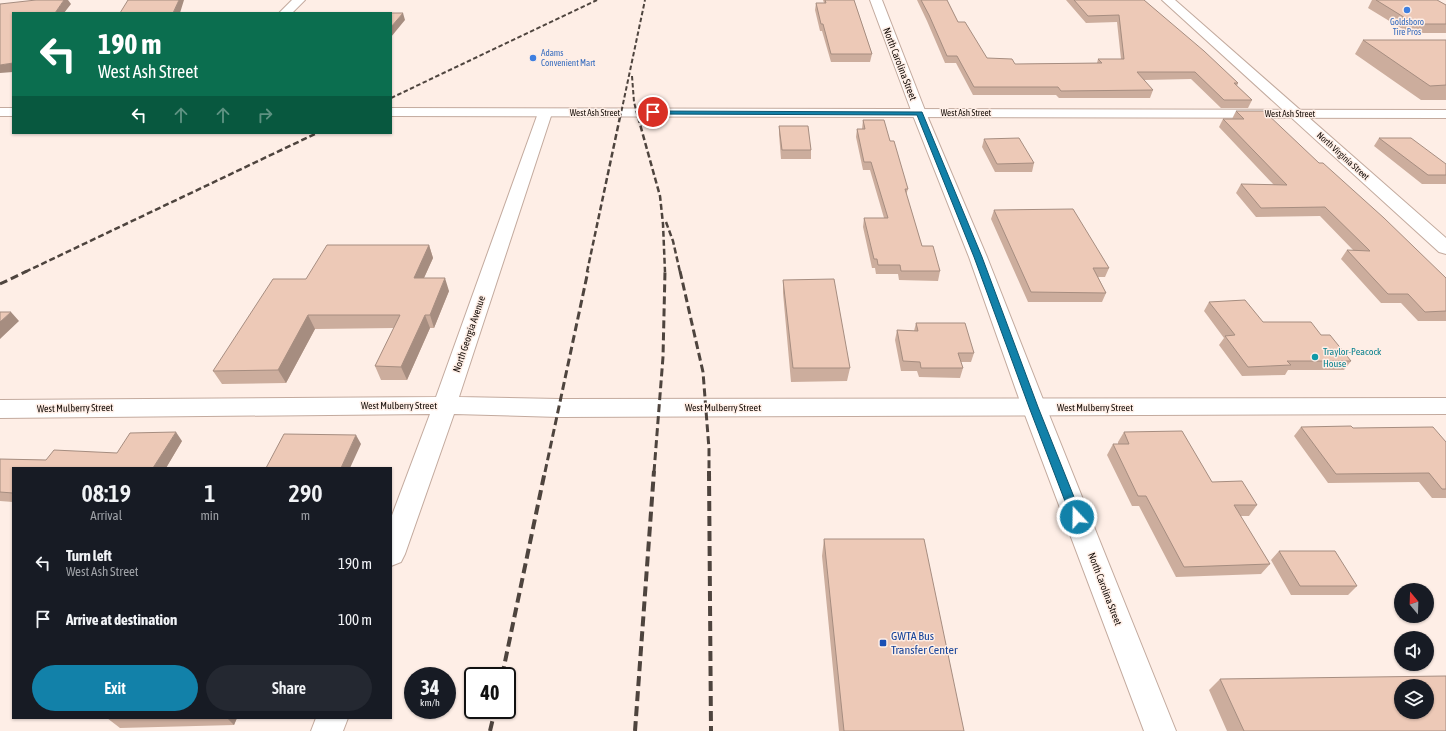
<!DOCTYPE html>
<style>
body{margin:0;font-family:"Asap Condensed",sans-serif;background:#242831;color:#f1f3f6;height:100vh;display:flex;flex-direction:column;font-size:15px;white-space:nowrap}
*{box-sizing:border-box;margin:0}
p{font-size:13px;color:#9ea1a6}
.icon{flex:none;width:22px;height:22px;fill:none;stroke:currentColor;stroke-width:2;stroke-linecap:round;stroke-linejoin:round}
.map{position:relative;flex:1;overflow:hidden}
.side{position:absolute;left:12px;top:467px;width:380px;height:252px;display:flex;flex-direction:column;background:#171b24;border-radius:0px;box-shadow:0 1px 3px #0004}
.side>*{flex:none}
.top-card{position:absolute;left:12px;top:12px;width:380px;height:122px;border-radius:0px;box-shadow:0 1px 3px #0004;background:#0b6e4f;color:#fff;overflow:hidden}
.needle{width:26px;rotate:341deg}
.controls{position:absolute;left:1394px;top:583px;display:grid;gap:8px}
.controls a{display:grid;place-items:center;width:40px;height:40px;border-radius:50%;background:#171b24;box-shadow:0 1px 3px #0004;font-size:20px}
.speed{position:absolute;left:404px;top:667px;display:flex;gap:8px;font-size:20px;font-weight:700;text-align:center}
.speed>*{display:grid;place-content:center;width:52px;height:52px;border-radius:50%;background:#171b24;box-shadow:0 1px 3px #0004;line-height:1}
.speed small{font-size:10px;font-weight:400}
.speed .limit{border:2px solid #111;border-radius:6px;background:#fff;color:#111}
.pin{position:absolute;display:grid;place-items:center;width:34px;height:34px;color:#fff;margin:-17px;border:2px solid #fff;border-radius:50%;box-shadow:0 1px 4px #0007}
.me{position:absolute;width:44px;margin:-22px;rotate:339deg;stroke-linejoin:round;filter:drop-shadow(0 0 3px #0008)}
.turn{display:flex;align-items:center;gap:14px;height:84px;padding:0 20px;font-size:18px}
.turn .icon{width:52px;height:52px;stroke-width:2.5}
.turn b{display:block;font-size:28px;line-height:34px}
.lanes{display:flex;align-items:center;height:38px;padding:0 20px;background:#0003;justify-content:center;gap:20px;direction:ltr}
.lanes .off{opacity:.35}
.eta{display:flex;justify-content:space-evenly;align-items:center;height:68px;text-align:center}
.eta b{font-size:24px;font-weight:600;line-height:28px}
.cta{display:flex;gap:8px;margin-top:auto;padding:8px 20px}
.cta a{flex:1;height:46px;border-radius:24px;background:#1281a9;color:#fff;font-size:16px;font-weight:600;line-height:46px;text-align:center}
.cta a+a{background:#242831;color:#f1f3f6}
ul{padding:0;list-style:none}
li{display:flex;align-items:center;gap:12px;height:56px;padding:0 20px}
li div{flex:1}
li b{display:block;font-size:15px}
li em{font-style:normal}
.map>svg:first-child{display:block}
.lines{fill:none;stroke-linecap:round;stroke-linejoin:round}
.minor-casing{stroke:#c3aa9e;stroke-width:2}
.tertiary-casing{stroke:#c3aa9e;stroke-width:2}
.secondary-casing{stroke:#c3aa9e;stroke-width:2}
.minor{fill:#fff;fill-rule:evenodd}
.tertiary{fill:#fff;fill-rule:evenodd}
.secondary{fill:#fff;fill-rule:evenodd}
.rail-far3{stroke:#4e443e;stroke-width:2;stroke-dasharray:4.5 2.5;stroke-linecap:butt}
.rail-far2{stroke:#4e443e;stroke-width:2.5;stroke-dasharray:6 3;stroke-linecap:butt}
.rail-far1{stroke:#4e443e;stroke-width:3;stroke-dasharray:8 4;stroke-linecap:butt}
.rail{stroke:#4e443e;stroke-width:4;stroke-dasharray:10 5;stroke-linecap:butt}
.wall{fill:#ccad9d}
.shaded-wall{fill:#a68d80}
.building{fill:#edc9b7;stroke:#a68d80;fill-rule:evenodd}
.route{fill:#1281a9;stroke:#0c546e}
.shop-dot{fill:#3f7fe0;stroke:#feeee6;stroke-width:1.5}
.culture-dot{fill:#0f9aa8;stroke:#feeee6;stroke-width:1.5}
.transit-dot{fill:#1a4fb4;stroke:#feeee6;stroke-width:1.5}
.labels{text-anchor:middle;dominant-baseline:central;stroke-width:3;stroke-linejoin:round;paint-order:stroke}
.far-shop-label{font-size:9px;fill:#366cbe;stroke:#feeee6}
.far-street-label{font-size:9px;fill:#150d08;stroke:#feeee6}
.street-label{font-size:10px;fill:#150d08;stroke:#feeee6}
.culture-label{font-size:10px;fill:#0d838f;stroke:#feeee6;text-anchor:start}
.near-transit-label{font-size:12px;fill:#164399;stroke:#feeee6;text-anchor:start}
</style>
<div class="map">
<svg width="1446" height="731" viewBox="0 0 1446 731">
<rect width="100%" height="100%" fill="#feeee6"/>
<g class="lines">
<defs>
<path id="minor" d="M292,0H305L292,13H279Z
M870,0H882L926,113L924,116L919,117L914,116L912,113Z
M1162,0H1175L1446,238V254L1439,252Z
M545,109L550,110L552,113L459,397L559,399L1446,398V414L559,417L454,414L405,554L401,562L391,566V518L430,414L0,418V400L436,397L538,113L540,110Z
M316,718H348L343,731H311Z"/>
<path id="tertiary" d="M919,109L924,110L926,113L987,257L1046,407L1176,731H1144L1022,407L969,257L912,113L914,110Z"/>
<path id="secondary" d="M0,108H13V116H0Z
M391,108L1446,110V118L391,116Z"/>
</defs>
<!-- minor casing -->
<use href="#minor" class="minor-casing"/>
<!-- tertiary casing -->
<use href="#tertiary" class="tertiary-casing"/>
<!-- secondary casing -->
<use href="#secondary" class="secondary-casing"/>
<!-- minor -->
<use href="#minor" class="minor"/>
<!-- tertiary -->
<use href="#tertiary" class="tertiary"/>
<!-- secondary -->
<use href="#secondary" class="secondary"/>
<!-- rail-far3 -->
<path class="rail-far3" d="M632,76L634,102L638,118
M391,98L597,0
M620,118L645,0"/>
<!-- rail-far2 -->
<path class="rail-far2" d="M638,117L660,196L663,224L665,272
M666,222L673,241L680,272
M25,272L317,133
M587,272L620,117"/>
<!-- rail-far1 -->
<path class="rail-far1" d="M680,271L703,372L709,449V472
M0,284L27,271
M545,472L588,271
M654,472L663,357L665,271"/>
<!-- rail -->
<path class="rail" d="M709,471L711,731
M502,676L545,471
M490,731L495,710
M635,731L654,471"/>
</g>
<!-- wall -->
<path class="wall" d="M823,0H854L872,54L870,62H831L822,31H820L815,10L816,3H824Z
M917,0H947L958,22L987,58L1015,64L1097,63L1098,59H1121L1117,22L1086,23L1066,0H1144L1238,83L1237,86L1252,100L1248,108H1221L1191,79L1144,80L1153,90L1150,98H1059L1056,95H973L956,63H945L927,21Z
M1372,0H1437L1446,5V33H1409L1368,8Z
M1363,40H1446V100H1421L1355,54Z
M1236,111L1319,163L1446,278V321H1418L1401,303H1381L1341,259L1347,250L1354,251L1320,216L1256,217L1236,193L1241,184L1274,185L1219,127L1223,119H1232Z
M863,120L890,141L908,189L906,195L922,246L940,271L938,281L899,280L898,274H876L875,268H872L863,227L864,218H884L870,170H863L856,137L857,129H862Z
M779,126L811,150V159H781L779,134Z
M1379,138L1446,164V184H1422L1374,146Z
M984,139L1034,163L1032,172H995L982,147Z
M994,210L1109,268L1105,277H1098L1106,293L1102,302H1028L991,219Z
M429,245L433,258L424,278L449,291L434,328H430L407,380H381L375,366L394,328L315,329L286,383L222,384L213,371L306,279Z
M783,280L850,368L847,381L791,382L783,293Z
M1209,302L1263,322L1321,335L1351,361L1344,370H1288L1285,375L1242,376L1219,345L1224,338L1204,311Z
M916,323L974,353L971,362H961L963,368L960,378L919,377L917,371H901L895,340L897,330L914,331Z
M1301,427L1353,428L1446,442V498H1432L1419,482L1328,483L1294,436Z
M1124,432L1212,482L1257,505L1249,516H1240L1270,564L1261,574L1176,577L1139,506H1132L1107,455L1113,444H1118V442Z
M182,441L166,468H13V502L0,501V459L46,460L117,453Z
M824,539L964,731H839L822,556Z
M1279,551L1357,586L1348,595H1291L1271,560Z
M1220,679L1446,731H1227L1209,690Z
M107,718H237L234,725L120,728Z"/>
<!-- shaded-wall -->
<path class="shaded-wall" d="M64,0H68L71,4L64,13H55Z
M179,0H184L180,13H173Z
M403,13L405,20L391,37V27Z
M13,63V72L0,73V65Z
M429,245L433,258L418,291L414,278Z
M445,278L449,291L434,328L430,315Z
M11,312L19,321L0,339V322Z
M308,315L315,329L286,383L278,370Z
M425,315L430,328L407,380L401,367Z
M176,432L182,441L166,468H153Z
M356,435L361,444L350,468H341Z
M227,718H237L234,725Z"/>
<!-- building -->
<path class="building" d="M36,0H64L55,13H13V63L0,65V4Z
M128,0H179L173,13H120Z
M825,0H854L872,54H831L823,24H821L816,3H826Z
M921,0H947L958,22H965L987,58L1012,59L1015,64L1102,63L1098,59H1124L1119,15L1088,16L1074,0H1144L1204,51L1238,83H1234L1252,100H1224L1195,72H1137L1153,90L1061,91L1058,87H974L957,56H947L929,15Z
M1376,0H1437L1446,5V24H1415Z
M391,13H403L391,27Z
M1363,40H1446V85L1430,86Z
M1236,111H1264L1319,163H1323L1384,218L1446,278V311L1425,312L1408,294H1388L1347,250L1370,251L1325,207L1261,208L1241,184L1287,185L1223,119H1244Z
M863,120H884L890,141H894L908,189H905L922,246H933L940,271H901L900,265H878L877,259H874L864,218H888L871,162H864L857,129H865Z
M779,126H808L811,150H782Z
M1019,138L1034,163L997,164L984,139Z
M1379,138H1411L1446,164V175H1428Z
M1073,209L1109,268H1093L1106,293L1031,292L994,210Z
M327,245H429L414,278H445L430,315H425L401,367L375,366L400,315H308L278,370L213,371L273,279H306Z
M834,279L850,368H793L783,280Z
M1245,300L1263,322H1311L1321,335H1330L1351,361H1287L1291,365L1248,367L1225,336L1235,335L1209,302Z
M0,312H11L0,322Z
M916,323H965L974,353H958L963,368H921L920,362L903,361L897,330L918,331Z
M1351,426L1353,428L1433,427L1446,442V489H1442L1429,473L1336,474L1301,427Z
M1182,431L1212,482L1242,481L1257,505H1234L1270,564L1184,567L1146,496H1138L1113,444H1129L1124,432Z
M176,432L153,468H13V493L0,492V459L46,460L54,450L117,453L130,433Z
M284,434L356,435L341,468H266Z
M824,539H924L964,731H844Z
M1279,551H1335L1357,586H1300Z
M1446,676V731H1244L1220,679ZM1401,686H1427V712H1401Z"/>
<!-- route -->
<path class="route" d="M651,111L922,112L982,257L1038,407L1082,517L1080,521L1077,522L1073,521L1071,517L1029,407L974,257L917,115L653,114H651Z"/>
<!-- markers -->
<g class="shop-dot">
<circle cx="1407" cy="10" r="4"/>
<circle cx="533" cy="58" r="4"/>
</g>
<circle class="culture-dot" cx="1315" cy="357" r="4"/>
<rect class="transit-dot" x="879" y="639" width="8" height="8" rx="2"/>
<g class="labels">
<!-- far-shop labels -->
<g class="far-shop-label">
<text x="1407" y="22">Goldsboro<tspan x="1407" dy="10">Tire Pros</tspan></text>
<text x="541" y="53" text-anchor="start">Adams<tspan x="541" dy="10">Convenient Mart</tspan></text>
</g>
<!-- far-street labels -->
<g class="far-street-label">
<text x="595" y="113">West Ash Street</text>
<text x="966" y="113">West Ash Street</text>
<text x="1290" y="114">West Ash Street</text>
<text transform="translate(1343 156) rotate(42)">North Virginia Street</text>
</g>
<!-- street labels -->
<g class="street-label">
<text transform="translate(900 64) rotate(69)">North Carolina Street</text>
<text transform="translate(469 334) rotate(-71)">North Georgia Avenue</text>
<text x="399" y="405">West Mulberry Street</text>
<text x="723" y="407">West Mulberry Street</text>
<text x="1095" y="407">West Mulberry Street</text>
<text transform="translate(75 408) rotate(-1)">West Mulberry Street</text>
<text transform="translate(1105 589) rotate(69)">North Carolina Street</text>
</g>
<!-- culture labels -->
<g class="culture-label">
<text x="1323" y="351">Traylor-Peacock<tspan x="1323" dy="12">House</tspan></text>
</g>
<!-- near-transit labels -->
<g class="near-transit-label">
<text x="891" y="636">GWTA Bus<tspan x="891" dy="14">Transfer Center</tspan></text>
</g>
</g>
</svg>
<div class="controls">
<a><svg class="needle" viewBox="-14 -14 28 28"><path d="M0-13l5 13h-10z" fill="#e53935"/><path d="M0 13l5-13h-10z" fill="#9ea1a6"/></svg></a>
<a><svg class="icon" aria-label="sound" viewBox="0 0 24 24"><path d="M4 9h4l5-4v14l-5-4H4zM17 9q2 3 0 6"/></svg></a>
<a><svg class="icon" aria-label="layers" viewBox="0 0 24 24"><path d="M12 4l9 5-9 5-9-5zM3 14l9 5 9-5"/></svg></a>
</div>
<div class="speed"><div>34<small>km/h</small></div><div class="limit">40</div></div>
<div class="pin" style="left:653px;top:112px;background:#d93025"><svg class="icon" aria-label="arrive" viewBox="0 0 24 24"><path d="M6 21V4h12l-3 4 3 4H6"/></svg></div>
<svg class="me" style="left:1077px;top:517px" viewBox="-20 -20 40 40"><circle r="17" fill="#1281a9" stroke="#fff" stroke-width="3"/><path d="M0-11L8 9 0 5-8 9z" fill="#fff"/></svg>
<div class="top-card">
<div class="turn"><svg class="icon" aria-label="left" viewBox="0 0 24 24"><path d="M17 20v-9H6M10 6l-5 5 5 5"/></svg><div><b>190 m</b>West Ash Street</div></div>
<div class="lanes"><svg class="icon" aria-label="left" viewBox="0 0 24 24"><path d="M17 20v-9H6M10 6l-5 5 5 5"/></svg><svg class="icon off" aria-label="ahead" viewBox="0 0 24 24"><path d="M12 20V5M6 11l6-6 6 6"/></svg><svg class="icon off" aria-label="ahead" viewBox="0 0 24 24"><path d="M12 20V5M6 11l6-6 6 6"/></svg><svg class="icon off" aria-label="right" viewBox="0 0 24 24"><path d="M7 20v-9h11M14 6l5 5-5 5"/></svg></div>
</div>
<section class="side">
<div class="eta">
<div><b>08:19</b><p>Arrival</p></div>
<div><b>1</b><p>min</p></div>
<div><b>290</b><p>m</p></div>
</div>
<ul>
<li><svg class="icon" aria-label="left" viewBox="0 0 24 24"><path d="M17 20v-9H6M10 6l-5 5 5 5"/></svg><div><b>Turn left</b><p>West Ash Street</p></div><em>190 m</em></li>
<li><svg class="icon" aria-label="arrive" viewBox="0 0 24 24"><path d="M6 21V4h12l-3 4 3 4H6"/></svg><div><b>Arrive at destination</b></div><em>100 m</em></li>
</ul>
<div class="cta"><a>Exit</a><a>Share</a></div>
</section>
</div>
